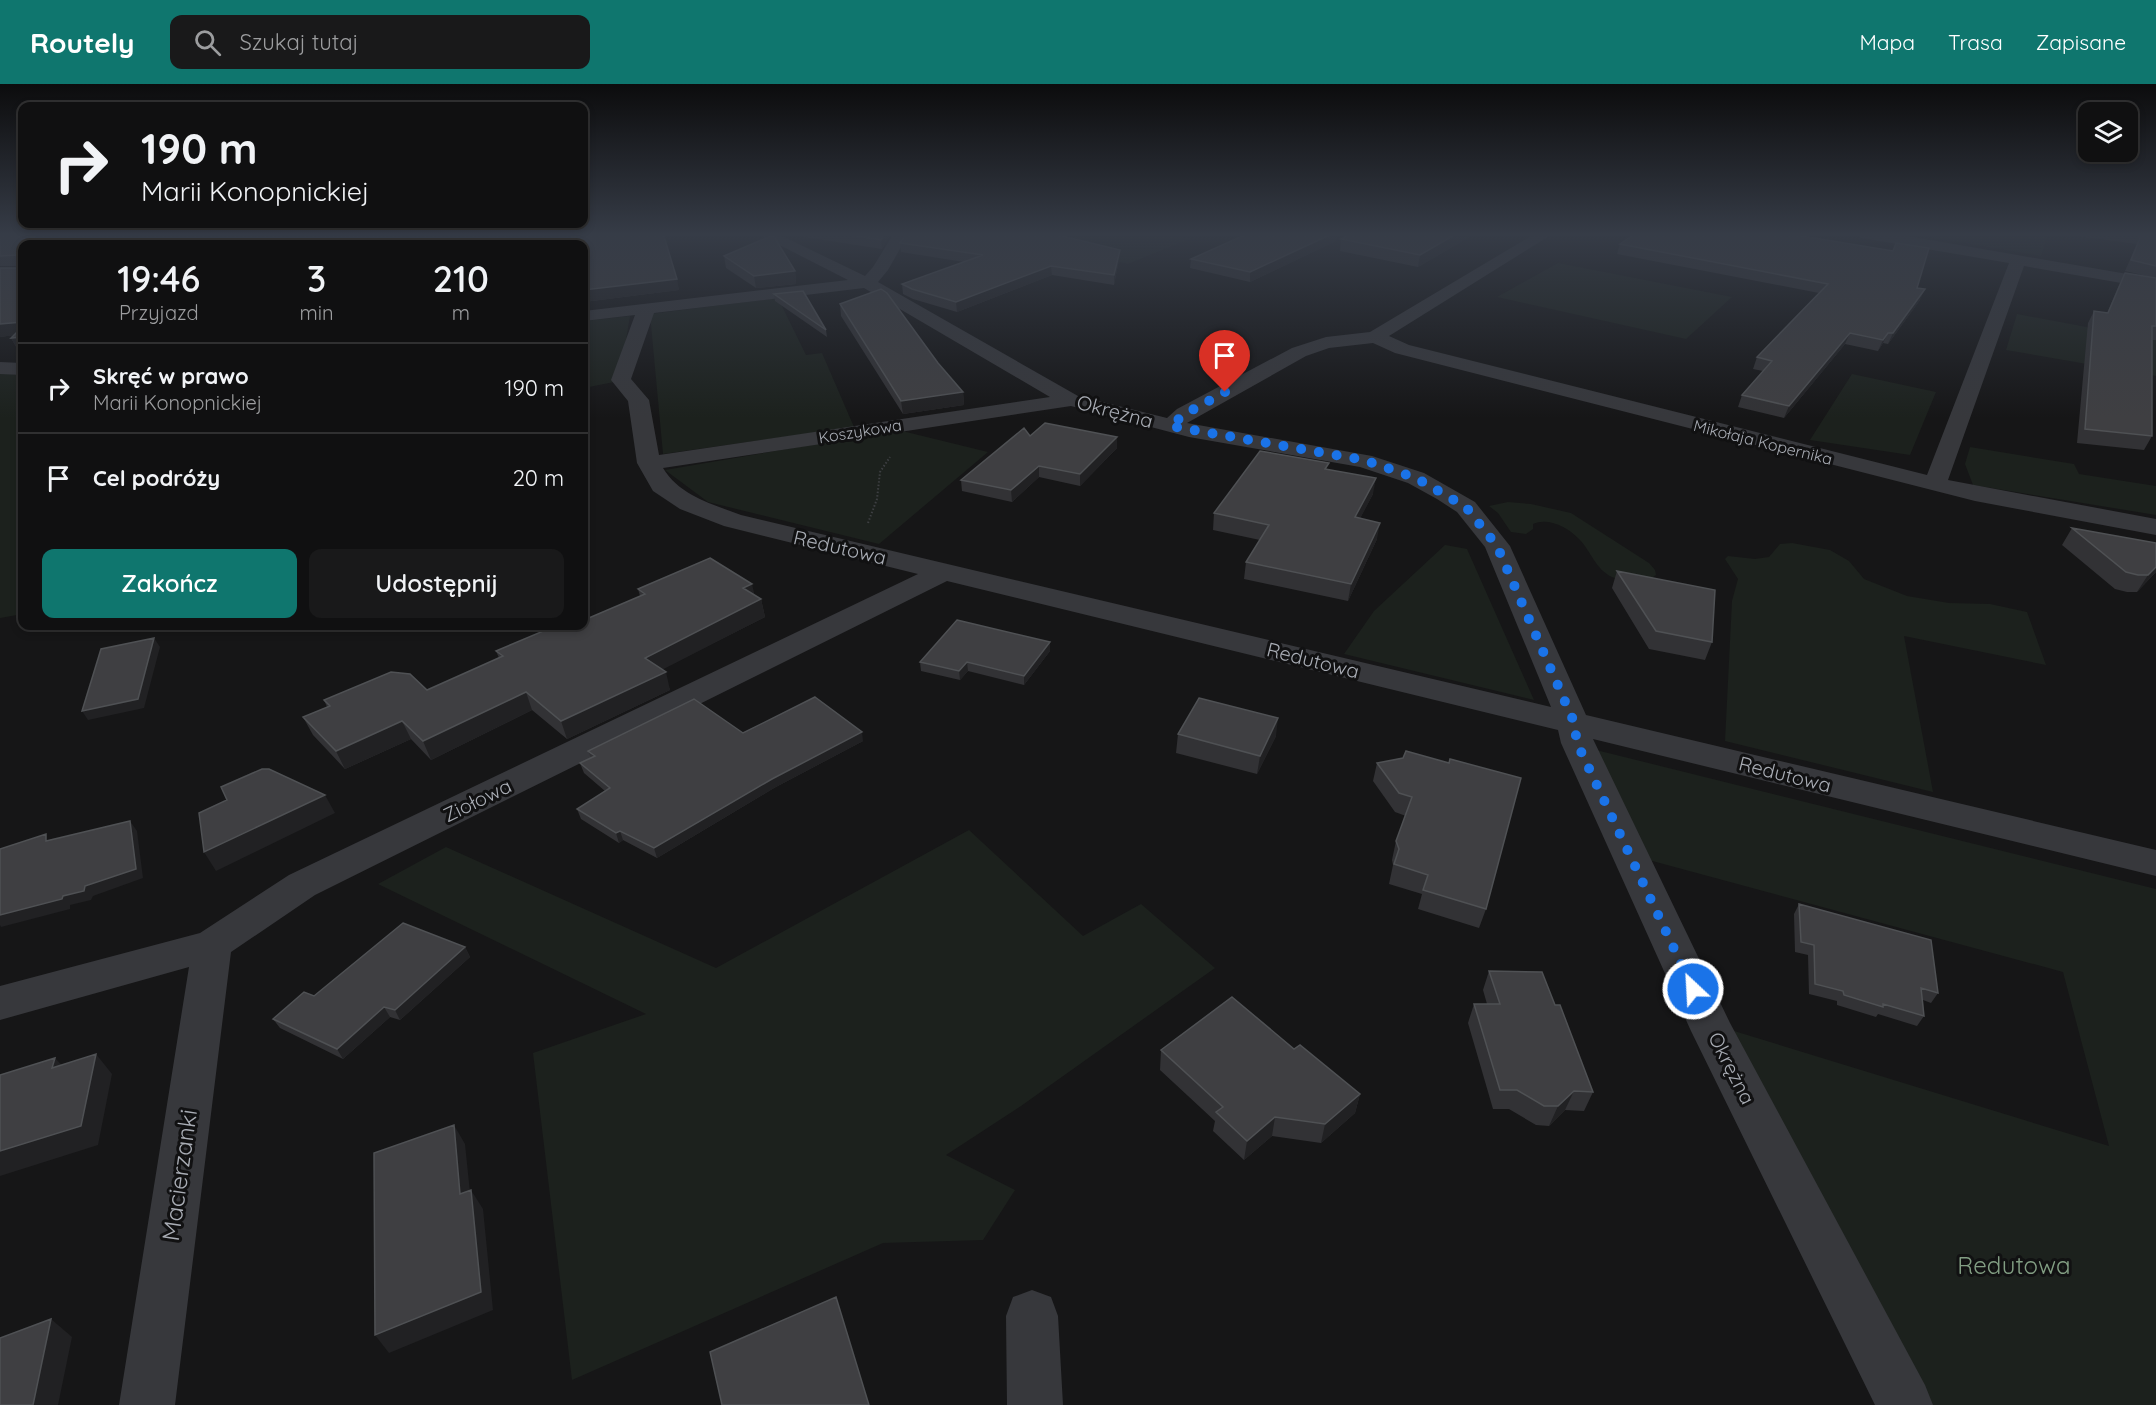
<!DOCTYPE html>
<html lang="pl">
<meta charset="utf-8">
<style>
body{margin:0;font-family:Quicksand,sans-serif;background:#19191a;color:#f1f3f6;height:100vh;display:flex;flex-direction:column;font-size:22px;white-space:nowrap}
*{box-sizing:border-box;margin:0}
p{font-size:20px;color:#9c9d9f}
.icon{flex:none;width:33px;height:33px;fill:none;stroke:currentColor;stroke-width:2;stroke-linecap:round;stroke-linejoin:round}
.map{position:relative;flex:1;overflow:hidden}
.sheet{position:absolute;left:18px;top:156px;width:570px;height:390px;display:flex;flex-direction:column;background:#101011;border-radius:12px;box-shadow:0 3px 9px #0003,0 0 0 2px #303031}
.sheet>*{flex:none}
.top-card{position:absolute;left:18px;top:18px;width:570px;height:126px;border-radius:12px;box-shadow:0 3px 9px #0003,0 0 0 2px #303031;background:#101011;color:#f1f3f6;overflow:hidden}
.fabs{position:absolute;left:2078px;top:18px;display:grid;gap:12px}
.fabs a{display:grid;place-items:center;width:60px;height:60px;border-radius:12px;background:#101011;box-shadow:0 3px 9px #0003,0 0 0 2px #303031;font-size:30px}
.pin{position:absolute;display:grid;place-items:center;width:51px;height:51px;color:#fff;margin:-62px -26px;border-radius:50% 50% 50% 0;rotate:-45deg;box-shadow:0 0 6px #0007}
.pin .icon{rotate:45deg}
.me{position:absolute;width:66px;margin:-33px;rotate:335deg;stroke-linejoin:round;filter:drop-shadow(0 0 4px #0008)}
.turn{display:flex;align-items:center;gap:21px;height:126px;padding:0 24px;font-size:27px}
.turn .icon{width:78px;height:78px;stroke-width:2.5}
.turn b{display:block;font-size:42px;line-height:51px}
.eta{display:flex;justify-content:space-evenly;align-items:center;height:102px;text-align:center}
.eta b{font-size:36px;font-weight:600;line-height:42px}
.button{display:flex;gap:12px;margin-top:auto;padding:12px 24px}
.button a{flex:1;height:69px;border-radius:12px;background:#0f766e;color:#fff;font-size:24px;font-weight:600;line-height:69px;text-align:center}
.button a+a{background:#19191a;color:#f1f3f6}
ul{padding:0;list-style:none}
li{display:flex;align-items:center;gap:18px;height:90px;padding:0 24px;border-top:2px solid #303031}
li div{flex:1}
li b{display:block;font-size:22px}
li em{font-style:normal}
header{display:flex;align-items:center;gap:36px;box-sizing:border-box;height:84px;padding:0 30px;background:#0f766e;color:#fff}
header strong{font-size:28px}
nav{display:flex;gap:33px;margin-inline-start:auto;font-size:21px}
.search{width:420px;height:54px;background:#19191a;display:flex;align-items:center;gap:15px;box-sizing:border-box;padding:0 21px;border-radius:12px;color:#9c9d9f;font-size:22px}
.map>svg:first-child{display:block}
.green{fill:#1c211d}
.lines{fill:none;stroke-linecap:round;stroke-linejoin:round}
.path{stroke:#3d3f42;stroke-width:2;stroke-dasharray:1.5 2;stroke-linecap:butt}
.minor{fill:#37383c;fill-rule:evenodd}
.wall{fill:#323235}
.shaded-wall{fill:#212123}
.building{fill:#3f3f42;stroke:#4f5154;stroke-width:1.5}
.route{stroke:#1a73e8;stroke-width:10;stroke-dasharray:0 18}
.labels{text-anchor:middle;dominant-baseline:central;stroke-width:6;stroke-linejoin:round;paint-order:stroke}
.far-street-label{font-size:16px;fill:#a9adb5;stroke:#111112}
.street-label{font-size:20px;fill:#a9adb5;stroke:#111112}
.near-street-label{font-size:24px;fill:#a9adb5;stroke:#111112}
.near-park-label{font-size:24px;fill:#829e83;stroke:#111112}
</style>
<header>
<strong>Routely</strong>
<div class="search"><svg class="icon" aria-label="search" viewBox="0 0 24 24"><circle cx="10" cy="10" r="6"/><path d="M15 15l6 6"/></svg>Szukaj tutaj</div>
<nav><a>Mapa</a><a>Trasa</a><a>Zapisane</a></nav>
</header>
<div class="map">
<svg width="2156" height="1321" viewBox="0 0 2156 1321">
<rect width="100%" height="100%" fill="#161617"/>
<!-- green -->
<path class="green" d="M1003,149H1161L1189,155L1128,180Z
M1905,149H2048L2041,172Z
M1558,179L1732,213L1686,255L1497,213Z
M778,214L806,271L822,269L854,343L663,370L650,230Z
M2017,230L2156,256V292L2006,266Z
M630,232L619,297L584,304V237Z
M0,289L22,291V530L0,534Z
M1852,290L1936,308L1910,371L1810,356Z
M898,346L988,368L879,460L708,418L665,386Z
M1970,363L2074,380L2079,390L2156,402V431L1973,401L1965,380Z
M1508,418L1531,420L1571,429L1649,479L1655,486L1656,491L1644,499C1634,497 1621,497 1612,493C1595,485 1591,467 1579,455C1568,443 1548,433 1533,440V445L1526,450L1511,448L1498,429L1489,422Z
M1792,459L1830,466L1849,477L1864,495L1907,512L1949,519L1990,520L2027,528L2046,581L1904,552L1933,708L1725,657L1732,517L1738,495L1725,475L1728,472L1755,475L1769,473L1780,460Z
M1445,461L1467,465L1534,616L1344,570L1374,527Z
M1596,666L2156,805V1321H1929L1721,943L2109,1062L2063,888L1645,775Z
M969,746L1083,852L1141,820L1215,884L1021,1022L946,1071L1015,1106L983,1156L883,1159L572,1296L533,969L646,930L378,800L446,763L716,884Z"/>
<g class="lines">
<!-- path -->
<path class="path" d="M868,439L877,415L880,388L890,373"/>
<!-- minor -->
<path class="minor" d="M756,149H776L865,192L873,183L894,149H909L888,186L878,198L1078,312L1167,334L1177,325L1292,264L1326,253L1370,248L1536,149H1554L1389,252L1409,261L1927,391L2009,179L1862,154L1855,149H1890L2156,195V205L2024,182L1948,396L2156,435V451L1975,417L1395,269L1373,259L1329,264L1306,272L1187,339L1372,372L1424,389L1475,418L1510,462L1586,631L2156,766V792L1593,655L1730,939L1925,1301L1933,1321H1875L1691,947L1561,659L1558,646L947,497L315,811L231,868L175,1321H119L189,883L0,936V902L200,849L289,791L918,490L724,442L680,425L653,407L637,379L628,317L611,296L635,231L584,237V227L848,196ZM864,204L1050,313L659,371L649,316L631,295L654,229ZM1071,322L1189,353L1360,383L1408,399L1437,415L1457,428L1485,463L1551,623L741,431C712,420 680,412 663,384Z
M0,278L22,279V291L0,290Z
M1032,1206L1051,1213L1058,1232L1063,1321H1007L1006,1232L1013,1213Z"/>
</g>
<!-- wall -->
<path class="wall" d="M0,149H373L341,152H377L414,149H663L679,206L584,218V160H22V266H18L11,254L14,251L0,253V184H18V182H0Z
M798,149H891L882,165L798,152Z
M2054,149H2156V256H2152V352L2144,366L2077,359L2088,239L2094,227L2107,229L2119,201L2125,189L2155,194L2125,187L2137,160Z
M1471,152L1418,183L1340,167L1341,155Z
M1336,157L1250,198L1190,184L1191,175Z
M900,159L1120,166L1119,175L1114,201L1052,191L957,228L913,215L903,210L902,200L964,178L901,168Z
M1896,159L1917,204L1920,216L1888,260L1883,259L1878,267L1845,260L1784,334L1738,323L1742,311L1763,287L1753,285L1757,273L1819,209L1617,170L1620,160L1893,167Z
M724,172L795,187L796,200L756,204L726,184Z
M774,210L826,246L827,253L775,217Z
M840,220L938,279L963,308L964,321L903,330L841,232Z
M1030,352L1117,364L1080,402L1039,393L1012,418L962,407L961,396Z
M1328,386L1373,410L1360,434L1377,455L1348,517L1244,495L1246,478L1260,456L1213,446L1214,429Z
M2072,444L2156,488L2137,508H2127L2115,505L2062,461Z
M1617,487L1712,558L1705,576L1649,565L1612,504Z
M638,505L755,512L761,515L765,533L662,585L670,606L567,655L532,626L431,676L411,655L345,685L313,651L303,633L327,623L324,616L427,606L499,574L496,567L560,546L640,512Z
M1050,558V567L1024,601L968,587L960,596L921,587L920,578Z
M743,649L863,657L774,704L657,774L623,756L619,759L581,735L577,725L605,707L584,689L580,679L591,674L588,667Z
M1178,650L1276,652L1257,690L1176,669Z
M1403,674L1486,825L1479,844L1418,825L1422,810L1389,800L1393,781L1392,776L1396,757L1406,732L1395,728L1373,697L1377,679Z
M1799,820L1938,909L1931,919L1923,916L1924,932L1917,942L1878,930L1876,933L1837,921V917L1809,910L1808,871L1795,868L1794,830Z
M465,863L470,873L400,936L390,933L343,975L280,944L273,935L314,912Z
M1489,887L1555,921L1593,1008L1584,1027L1565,1026L1549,1042L1536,1041L1509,1025H1493L1468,939L1474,920H1487L1483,906Z
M1294,965L1360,1010L1355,1029L1321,1059L1272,1052L1244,1076L1213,1047L1215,1037L1160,986L1161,966Z"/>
<!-- shaded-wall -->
<path class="shaded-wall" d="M318,149H373L332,153L322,160Z
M885,149H891L882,165L881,156Z
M1334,149H1337L1336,157L1250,198V188Z
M1458,149H1472L1471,152L1418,183L1420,171Z
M1120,166L1119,175L1114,201V191Z
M1051,182L1052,191L957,228L956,218Z
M795,187L796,200L756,204L754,192Z
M677,195L679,206L584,218V206Z
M1925,205L1920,216L1888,260L1893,249Z
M22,238V250L0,253V240Z
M1850,249L1845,260L1784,334L1789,322Z
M1888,249L1883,259L1878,267L1883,256Z
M22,253V266H18L11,254Z
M963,308L964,321L903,330L901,317Z
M1117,353V364L1080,402V390Z
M1039,382V393L1012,418L1011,406Z
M1376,394L1373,410L1352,450L1355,433Z
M1380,439L1377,455L1348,517L1351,500Z
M2156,483V488L2137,508L2148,491Z
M752,500L756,517L743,504Z
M761,515L765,533L650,592L645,574Z
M154,554L160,563L144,624L88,636L82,627Z
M1050,558V567L1024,601V592Z
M967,578L968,587L960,596L959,587Z
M666,588L670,606L567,655L561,637Z
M526,608L532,626L431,676L423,657Z
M1278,634L1276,652L1257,690L1260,672Z
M402,637L411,655L345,685L336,667Z
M862,648L863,657L774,704L657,774L654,764L772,695Z
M325,711L335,729L216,787L204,768Z
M130,737L137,747L143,794L93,812L91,816L70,821V825L1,843L0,841V831L63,812L85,802Z
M620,747L623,756L619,759L616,749Z
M465,863L470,873L400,936L395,926Z
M384,923L390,933L343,975L337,965Z
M96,970L112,990L98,1061L0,1092V1067Z
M55,974L73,993L52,984Z
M1574,1007L1565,1026L1549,1042L1558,1022Z
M1360,1010L1355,1029L1321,1059L1325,1040Z
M1275,1033L1272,1052L1244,1076L1247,1057Z
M454,1041L465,1060L472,1128L460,1110Z
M471,1106L483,1125L493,1226L389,1269L375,1251Z
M51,1235L72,1253L58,1321H33Z"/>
<!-- building -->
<path class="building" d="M0,149H318L320,152H377L414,149H663L677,195L584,206V160H22V238L0,240V184H18V171L0,172Z
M838,149H885L881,156Z
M906,149H1050L1120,166L1114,191L1051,182L956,218L912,205L902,200L983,171L900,159Z
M1249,149H1334L1250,188L1191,175Z
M1353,149H1458L1420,171L1341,155Z
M1636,149H1784L1893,167L1896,159L1929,164L1917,204L1925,205L1893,249H1888L1883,256L1850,249L1789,322L1742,311L1772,277L1757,273L1828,200L1620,160Z
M2142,149H2156V182L2131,176Z
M773,151L795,187L754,192L724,172Z
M2125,189L2156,194V242H2152V352L2085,345L2094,227L2108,229Z
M881,205L887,209L938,279L963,308L901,317L840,220Z
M803,207L826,246L774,210Z
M22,243V253L11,254Z
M1045,339L1117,353L1080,390L1039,382L1011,406L961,396L1024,344L1030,352Z
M1260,367L1329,379L1325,385L1376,394L1355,433L1380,439L1351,500L1246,478L1269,441L1214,429Z
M2072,444L2156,459V483L2148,491H2138L2126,488Z
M710,474L752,500L743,504L761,515L645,574L666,588L561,637L526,608L423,657L402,637L336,667L303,633L330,622L324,616L391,588L410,590L427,606L503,572L496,567L555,542L560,546L570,542H584V536L645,510L638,505Z
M1617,487L1715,506L1712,558L1656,547Z
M957,536L1050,558L1024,592L967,578L959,587L920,578Z
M154,554L138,615L82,627L101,565Z
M815,613L862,648L772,695L654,764L620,747L616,749L577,725L610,704L580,679L595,672L588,667L694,615L743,649Z
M1199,614L1278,634L1260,672L1178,650Z
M1406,667L1449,679L1450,675L1521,694L1486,825L1423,806L1428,791L1394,780L1399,765L1396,757L1412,713L1399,709L1377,679L1403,674Z
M262,685H269L325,711L204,768L199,729L227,716L221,703Z
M130,737L136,785L85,802L84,807L63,812L62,815L0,831V765L46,750V757Z
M1799,820L1931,856L1938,909L1921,904L1924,932L1883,920V923L1844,911L1843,907L1815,900L1814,861L1801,858Z
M403,839L465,863L395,926L384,923L337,965L273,935L304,908L314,912Z
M1489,887L1542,888L1555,921H1560L1593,1008L1574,1007L1558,1022H1544L1517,1006H1500L1474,920H1500Z
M1232,913L1294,965L1300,961L1360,1010L1325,1040L1275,1033L1247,1057L1216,1028L1223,1023L1161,966Z
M96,970L81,1042L0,1067V991L55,974L52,984Z
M454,1041L460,1110L471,1106L481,1208L375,1251L374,1069Z
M836,1213L869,1321H722L710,1268Z
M51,1235L33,1321H0V1254Z"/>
<!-- sky -->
<linearGradient id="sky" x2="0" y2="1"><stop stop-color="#0c0c0d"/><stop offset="0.45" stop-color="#363c47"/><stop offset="1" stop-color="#363c47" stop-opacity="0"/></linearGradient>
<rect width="2156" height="334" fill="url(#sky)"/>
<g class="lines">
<!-- route -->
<path class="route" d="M1225,308L1185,330L1170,342L1364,376L1416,394L1466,423L1497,462L1566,620L1574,638L1577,659L1693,905"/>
</g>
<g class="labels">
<!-- far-street labels -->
<g class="far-street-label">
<text transform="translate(860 347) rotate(-9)">Koszykowa</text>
<text transform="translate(1763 358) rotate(14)">Mikołaja Kopernika</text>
</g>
<!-- street labels -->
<g class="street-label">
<text transform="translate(1115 327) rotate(15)">Okrężna</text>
<text transform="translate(840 463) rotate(13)">Redutowa</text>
<text transform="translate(1313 576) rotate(14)">Redutowa</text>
<text transform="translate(1785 690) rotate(14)">Redutowa</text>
<text transform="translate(477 716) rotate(-26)">Ziołowa</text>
<text transform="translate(1732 984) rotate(63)">Okrężna</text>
</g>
<!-- near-street labels -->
<g class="near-street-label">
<text transform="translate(179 1091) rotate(-82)">Macierzanki</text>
</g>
<!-- near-park labels -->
<g class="near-park-label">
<text x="2014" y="1181">Redutowa</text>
</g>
</g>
</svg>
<div class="fabs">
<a><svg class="icon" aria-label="layers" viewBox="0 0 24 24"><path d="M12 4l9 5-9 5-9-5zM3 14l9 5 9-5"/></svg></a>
</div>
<div class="pin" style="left:1225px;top:308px;background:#d93025"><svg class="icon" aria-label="arrive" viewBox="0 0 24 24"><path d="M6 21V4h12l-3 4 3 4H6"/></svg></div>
<svg class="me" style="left:1693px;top:905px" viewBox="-20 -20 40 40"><circle r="17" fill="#1a73e8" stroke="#fff" stroke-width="3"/><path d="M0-11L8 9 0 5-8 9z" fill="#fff"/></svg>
<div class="top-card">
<div class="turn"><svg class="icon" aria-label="right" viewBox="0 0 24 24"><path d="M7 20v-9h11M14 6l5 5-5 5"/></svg><div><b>190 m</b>Marii Konopnickiej</div></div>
</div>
<section class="sheet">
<div class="eta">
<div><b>19:46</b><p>Przyjazd</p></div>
<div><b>3</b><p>min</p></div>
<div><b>210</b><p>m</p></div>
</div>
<ul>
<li><svg class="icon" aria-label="right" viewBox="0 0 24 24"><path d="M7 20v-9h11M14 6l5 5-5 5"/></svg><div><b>Skręć w prawo</b><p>Marii Konopnickiej</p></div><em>190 m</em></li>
<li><svg class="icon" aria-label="arrive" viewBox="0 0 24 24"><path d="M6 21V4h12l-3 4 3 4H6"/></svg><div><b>Cel podróży</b></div><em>20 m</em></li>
</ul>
<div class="button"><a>Zakończ</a><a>Udostępnij</a></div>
</section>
</div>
